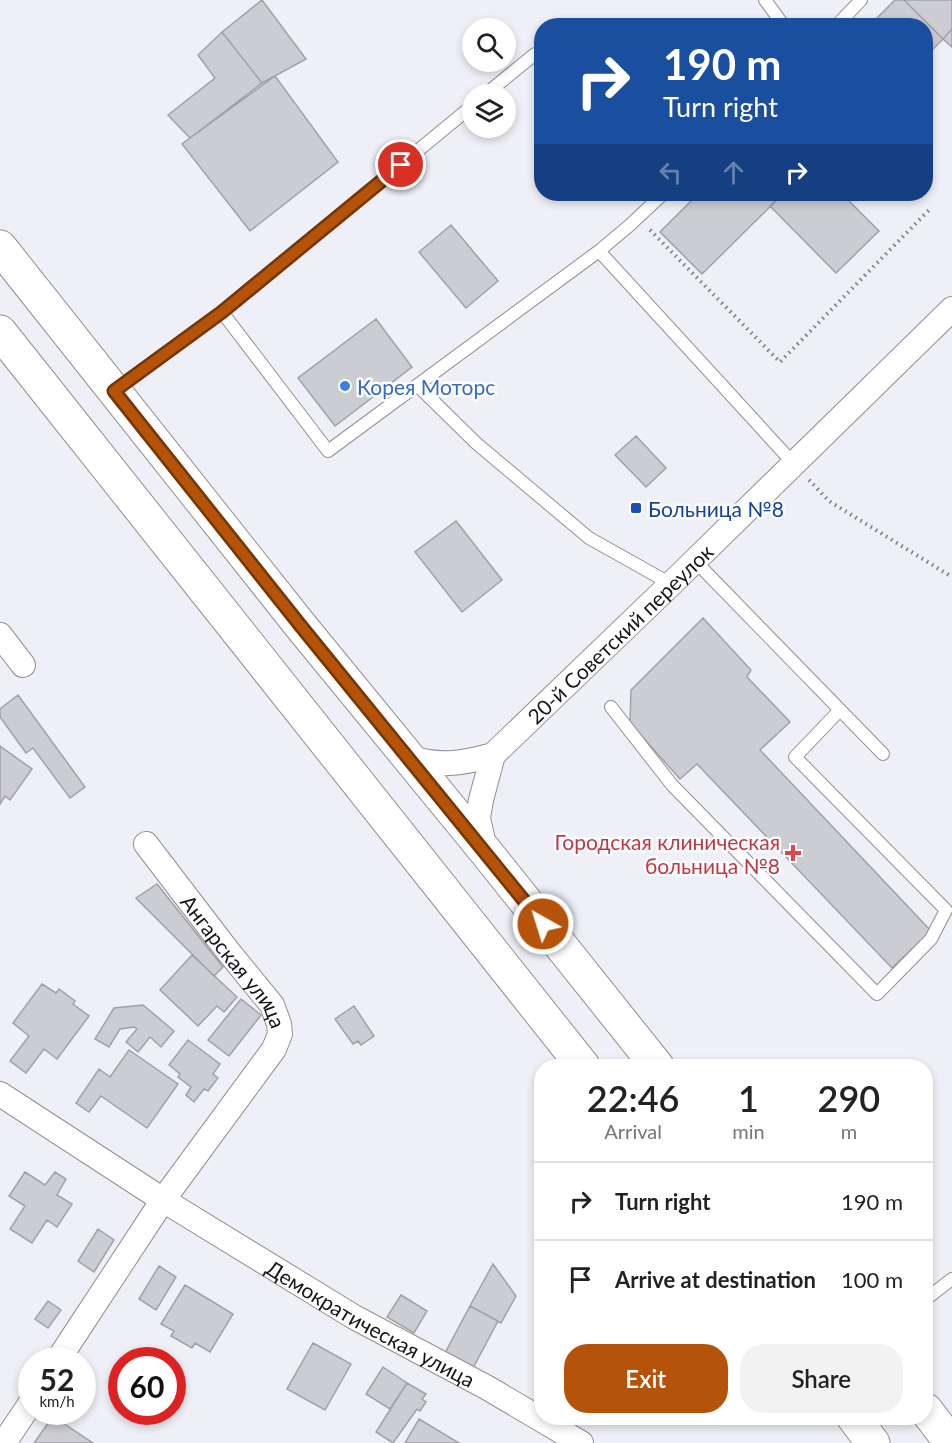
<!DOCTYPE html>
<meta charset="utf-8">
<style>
body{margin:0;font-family:Lato,sans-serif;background:#f2f2f2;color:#222;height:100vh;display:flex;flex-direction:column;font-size:22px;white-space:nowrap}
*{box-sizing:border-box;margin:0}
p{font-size:20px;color:#767676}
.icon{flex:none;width:33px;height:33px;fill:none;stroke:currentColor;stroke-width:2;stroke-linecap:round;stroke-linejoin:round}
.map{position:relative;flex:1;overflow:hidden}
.sheet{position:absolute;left:534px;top:1059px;width:399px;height:366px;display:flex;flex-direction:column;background:#fff;border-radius:24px;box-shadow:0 3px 9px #0003}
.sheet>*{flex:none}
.top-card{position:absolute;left:534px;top:18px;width:399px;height:183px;border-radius:24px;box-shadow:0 3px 9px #0003;background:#1a4fa0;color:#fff;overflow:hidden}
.buttons{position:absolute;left:462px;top:18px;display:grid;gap:12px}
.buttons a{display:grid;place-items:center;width:54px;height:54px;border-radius:50%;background:#fff;box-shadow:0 3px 9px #0003;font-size:30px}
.speed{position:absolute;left:18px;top:1347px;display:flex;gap:12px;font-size:30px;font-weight:700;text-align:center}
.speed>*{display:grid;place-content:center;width:78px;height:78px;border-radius:50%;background:#fff;box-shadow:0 3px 9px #0003;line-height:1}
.speed small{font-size:15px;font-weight:400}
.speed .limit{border:9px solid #d22;background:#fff;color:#111}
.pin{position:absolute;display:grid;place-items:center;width:51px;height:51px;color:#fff;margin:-26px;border:3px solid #fff;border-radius:50%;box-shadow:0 2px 6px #0007}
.me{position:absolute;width:66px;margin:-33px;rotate:321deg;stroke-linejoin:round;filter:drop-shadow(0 0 4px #0008)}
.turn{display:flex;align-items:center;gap:21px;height:126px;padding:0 30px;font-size:27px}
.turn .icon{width:78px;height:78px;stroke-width:2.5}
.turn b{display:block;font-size:42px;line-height:51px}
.lanes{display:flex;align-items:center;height:57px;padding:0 30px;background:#0003;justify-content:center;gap:30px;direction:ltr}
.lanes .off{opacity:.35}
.eta{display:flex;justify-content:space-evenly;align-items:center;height:102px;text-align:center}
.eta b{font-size:36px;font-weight:600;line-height:42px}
.cta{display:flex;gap:12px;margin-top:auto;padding:12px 30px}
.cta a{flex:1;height:69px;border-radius:24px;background:#b45309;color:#fff;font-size:24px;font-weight:600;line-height:69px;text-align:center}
.cta a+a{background:#f2f2f2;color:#222}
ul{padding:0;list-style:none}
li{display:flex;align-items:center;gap:18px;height:78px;padding:0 30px;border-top:2px solid #e0e0e0}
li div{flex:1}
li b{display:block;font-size:22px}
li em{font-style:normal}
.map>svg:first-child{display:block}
.building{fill:#ccccd3;stroke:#a0a0a7;stroke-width:1.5}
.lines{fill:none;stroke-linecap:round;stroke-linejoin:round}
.lane-casing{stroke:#8f8f95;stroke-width:14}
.street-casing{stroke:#8f8f95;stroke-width:26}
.primary-casing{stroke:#8f8f95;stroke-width:35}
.path{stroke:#79797e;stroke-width:4;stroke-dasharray:1.5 4.5;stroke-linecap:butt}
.lane{stroke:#fff;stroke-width:12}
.street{stroke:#fff;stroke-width:24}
.primary{stroke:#fff;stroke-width:33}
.route-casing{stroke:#753606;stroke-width:15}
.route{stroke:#b45309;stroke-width:10}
.shop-dot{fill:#3f7fe0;stroke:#fdfdff;stroke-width:2}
.transit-dot{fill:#1a4fb4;stroke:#fdfdff;stroke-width:2}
.health-dot{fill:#e0444e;stroke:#fdfdff;stroke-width:2}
.labels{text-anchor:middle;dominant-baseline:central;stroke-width:5;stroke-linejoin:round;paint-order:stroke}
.shop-label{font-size:21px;fill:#366cbe;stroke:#fdfdff;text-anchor:start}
.transit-label{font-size:21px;fill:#164399;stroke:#fdfdff;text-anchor:start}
.street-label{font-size:21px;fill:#161618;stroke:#fdfdff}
.health-label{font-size:21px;fill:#be3a42;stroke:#fdfdff;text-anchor:end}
</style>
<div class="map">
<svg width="952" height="1443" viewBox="0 0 952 1443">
<rect width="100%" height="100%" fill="#efeff7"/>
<!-- building -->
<path class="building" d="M262,0L306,59L262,83L222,32Z
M895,0H904L943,39L926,56V26H869Z
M904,0H952V29L943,39Z
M952,29V47L943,39Z
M222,32L262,83L190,138L168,115L215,78L198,55Z
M275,76L338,162L250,231L182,144Z
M698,194H783L702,274L660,232Z
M783,194H842L879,231L836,273L770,206Z
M451,225L498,281L466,308L419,252Z
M376,319L412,367L335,426L298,378Z
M636,436L666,468L646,487L615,455Z
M456,521L502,580L462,612L415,552Z
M703,618L751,670L747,677L790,722L760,750L931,931L892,968L697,764L680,779L630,723L631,690Z
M18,695L85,787L70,798L33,748L26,753L0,717V709Z
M0,746L32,769L10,800L5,796L0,804Z
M157,884L223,967L214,976L136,898Z
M192,955L237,997L224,1012L217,1006L198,1026L160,990Z
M42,984L56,993L59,989L75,1001L73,1004L89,1016L57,1059L44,1049L26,1073L10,1061L29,1036L13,1023Z
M241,999L261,1015L229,1056L208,1040Z
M143,1005L174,1031L161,1047L150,1037L138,1052L126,1042L137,1029L134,1027L120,1029L109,1047L95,1039L114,1008Z
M354,1006L374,1036L361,1045L358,1041L353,1044L335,1019Z
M188,1040L220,1064L213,1074L218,1078L208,1091L204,1089L194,1102L186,1095L191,1087L178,1077L180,1074L169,1065Z
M129,1050L178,1084L147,1128L101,1096L89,1112L76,1103L99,1069L110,1077Z
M25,1172L45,1185L55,1172L66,1179L57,1195L72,1204L57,1227L47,1220L32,1243L10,1229L25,1206L9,1196Z
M98,1229L114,1240L94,1272L78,1261Z
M493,1264L516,1296L501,1323L470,1306Z
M159,1266L176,1277L156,1310L139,1299Z
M185,1285L233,1314L210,1352L195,1343L192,1348L171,1336L174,1331L161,1324Z
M401,1295L427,1311L414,1333L387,1317Z
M48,1301L61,1310L48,1328L35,1319Z
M470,1306L498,1321L473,1368L445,1353Z
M313,1343L351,1364L325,1410L287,1389Z
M383,1367L407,1383L390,1409L366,1394Z
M407,1383L426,1394L422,1399L426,1402L420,1411L417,1409L393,1443L376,1432Z
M56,1412H64L68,1414L63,1423L93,1443H34Z
M419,1419L459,1443H405Z"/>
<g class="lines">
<defs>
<path id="lane" d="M765,0L784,26
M836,26L861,0
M486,94L535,54
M663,194L630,225L599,251L794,464
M222,312L328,451L599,251
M417,385L476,443L589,538L671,584
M115,390L222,312L472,106
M695,561L883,754
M611,707L672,785L877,994L931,939L946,910L795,757L839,711
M926,1299L952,1279"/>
<g id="street">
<path d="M0,635L23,665"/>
<path id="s1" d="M406,757C440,767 460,764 493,755L671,584L952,309"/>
<path id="s2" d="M146,844L227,950L272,1005L279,1024L280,1034L274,1049L163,1200L354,1317L486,1387L581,1443"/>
<path d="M485,849L478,818L481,800L493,755"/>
<path d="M0,1094L163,1200L58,1360"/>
<path d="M4,1443L32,1401"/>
</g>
<path id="primary" d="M0,247L300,625L486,852L657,1066
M0,332L583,1066
M926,1410L951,1443
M854,1418L873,1443"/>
</defs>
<!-- lane casing -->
<use href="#lane" class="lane-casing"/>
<!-- street casing -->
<use href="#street" class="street-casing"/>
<!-- primary casing -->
<use href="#primary" class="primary-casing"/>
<!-- path -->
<path class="path" d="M650,230L780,362L929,210
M809,480L829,501L952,577"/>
<!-- lane -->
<use href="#lane" class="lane"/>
<!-- street -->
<use href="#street" class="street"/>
<!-- primary -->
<use href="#primary" class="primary"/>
</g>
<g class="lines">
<defs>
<path id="route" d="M401,165L222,312L114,391L300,625L543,924"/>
</defs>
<!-- route casing -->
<use href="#route" class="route-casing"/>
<!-- route -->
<use href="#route" class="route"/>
</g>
<!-- markers -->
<circle class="shop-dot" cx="345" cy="386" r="6"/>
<rect class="transit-dot" x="630" y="502" width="12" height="12" rx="3"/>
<path class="health-dot" d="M790 844h6v6h6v6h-6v6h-6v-6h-6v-6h6z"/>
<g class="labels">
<!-- shop labels -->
<g class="shop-label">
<text x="357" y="386">Корея Моторс</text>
</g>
<!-- transit labels -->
<g class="transit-label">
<text x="648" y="508">Больница №8</text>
</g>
<!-- street labels -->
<g class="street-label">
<text stroke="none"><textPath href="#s1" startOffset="264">20-й Советский переулок</textPath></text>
<text stroke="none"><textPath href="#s2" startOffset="147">Ангарская улица</textPath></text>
<text stroke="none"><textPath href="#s2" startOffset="680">Демократическая улица</textPath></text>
</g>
<!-- health labels -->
<g class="health-label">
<text x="780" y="841">Городская клиническая<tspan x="780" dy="24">больница №8</tspan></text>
</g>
</g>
</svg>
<div class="buttons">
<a><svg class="icon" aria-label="search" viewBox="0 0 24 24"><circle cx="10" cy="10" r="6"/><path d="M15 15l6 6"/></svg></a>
<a><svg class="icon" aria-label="layers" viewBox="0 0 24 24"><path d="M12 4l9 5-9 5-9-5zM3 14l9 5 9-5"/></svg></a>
</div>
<div class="speed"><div>52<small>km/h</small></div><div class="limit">60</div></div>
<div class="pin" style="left:401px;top:165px;background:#d93025"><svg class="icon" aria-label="arrive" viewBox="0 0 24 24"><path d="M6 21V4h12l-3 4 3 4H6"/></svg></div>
<svg class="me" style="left:543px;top:924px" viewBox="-20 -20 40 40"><circle r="17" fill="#b45309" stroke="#fff" stroke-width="3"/><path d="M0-11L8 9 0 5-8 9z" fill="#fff"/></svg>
<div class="top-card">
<div class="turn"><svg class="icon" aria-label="right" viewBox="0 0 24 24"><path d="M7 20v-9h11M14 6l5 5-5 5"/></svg><div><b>190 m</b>Turn right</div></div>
<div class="lanes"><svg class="icon off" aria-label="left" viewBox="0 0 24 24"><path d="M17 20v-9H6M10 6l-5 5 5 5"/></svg><svg class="icon off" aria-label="ahead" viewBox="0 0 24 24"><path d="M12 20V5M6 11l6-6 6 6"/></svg><svg class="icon" aria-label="right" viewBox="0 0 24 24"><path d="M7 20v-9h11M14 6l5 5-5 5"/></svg></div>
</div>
<section class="sheet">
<div class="eta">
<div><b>22:46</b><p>Arrival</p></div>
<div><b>1</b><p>min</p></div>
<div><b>290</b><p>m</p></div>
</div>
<ul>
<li><svg class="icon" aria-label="right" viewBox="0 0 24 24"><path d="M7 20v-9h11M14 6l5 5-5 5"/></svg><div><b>Turn right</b></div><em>190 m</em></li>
<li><svg class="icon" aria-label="arrive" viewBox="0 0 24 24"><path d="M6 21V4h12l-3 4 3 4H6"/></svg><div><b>Arrive at destination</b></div><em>100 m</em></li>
</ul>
<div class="cta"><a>Exit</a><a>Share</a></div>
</section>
</div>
